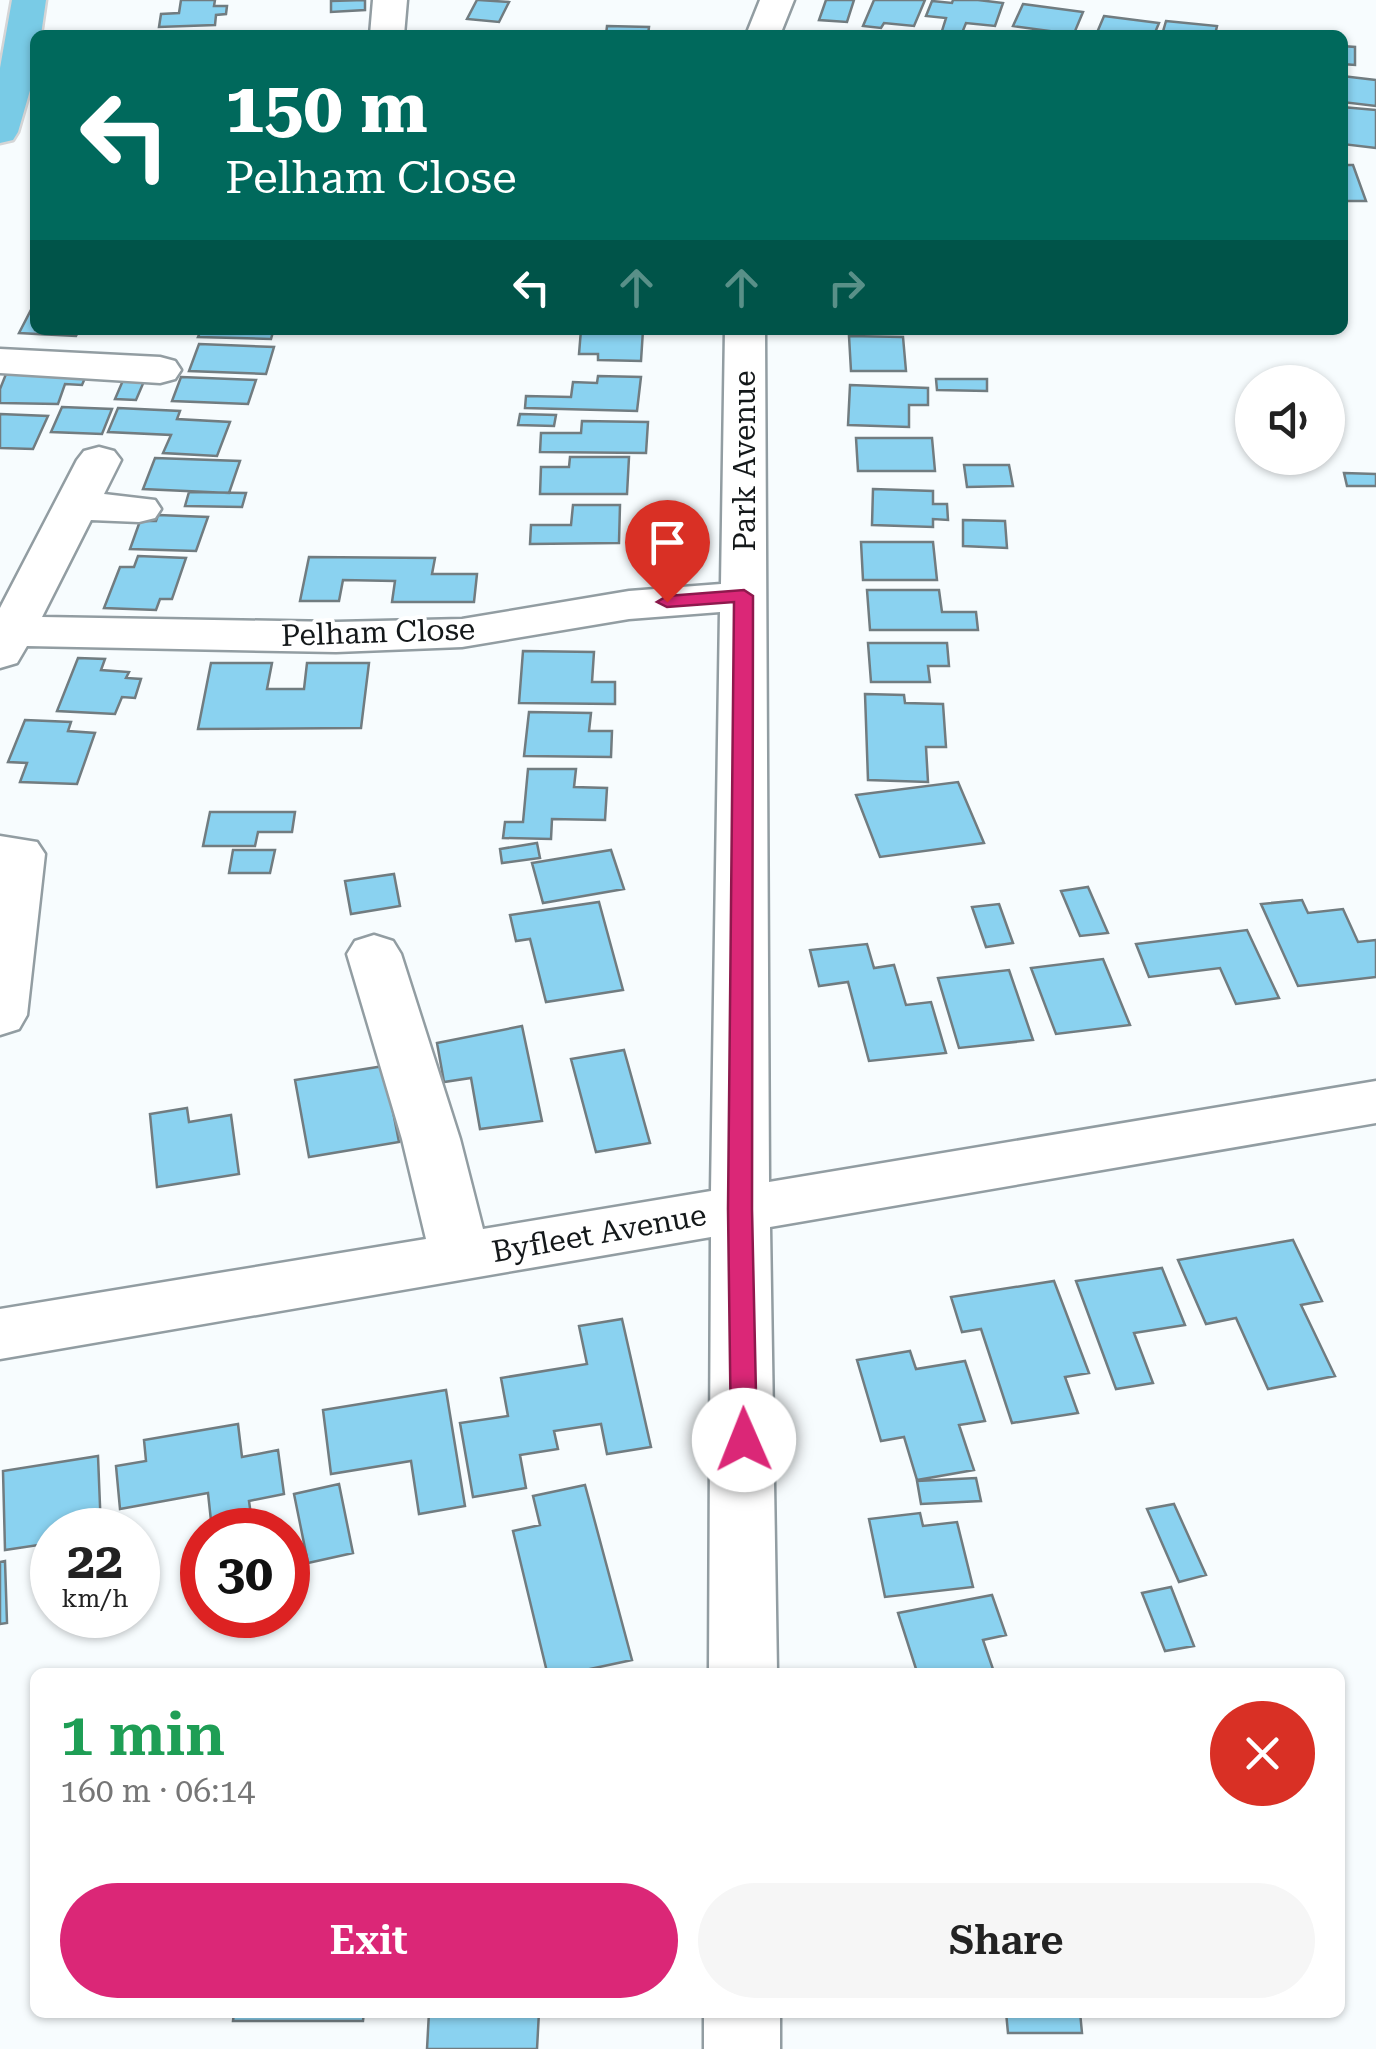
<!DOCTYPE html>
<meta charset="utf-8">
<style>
body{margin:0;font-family:"Roboto Serif",serif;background:#f6f6f6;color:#222;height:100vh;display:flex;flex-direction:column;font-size:38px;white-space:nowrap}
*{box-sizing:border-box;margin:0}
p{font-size:32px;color:#767676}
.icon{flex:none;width:55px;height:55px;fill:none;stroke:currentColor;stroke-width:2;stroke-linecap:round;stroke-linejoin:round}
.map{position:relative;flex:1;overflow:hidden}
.side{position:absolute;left:30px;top:1668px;width:1315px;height:350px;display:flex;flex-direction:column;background:#fff;border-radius:15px;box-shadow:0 2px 8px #0004}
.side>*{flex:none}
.guide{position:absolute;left:30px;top:30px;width:1318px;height:305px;border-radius:15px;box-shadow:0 2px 8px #0004;background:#00695c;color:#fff;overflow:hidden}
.controls{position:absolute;left:1235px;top:365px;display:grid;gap:20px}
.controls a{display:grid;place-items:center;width:110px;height:110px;border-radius:50%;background:#fff;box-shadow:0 2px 8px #0004;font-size:50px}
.speed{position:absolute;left:30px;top:1508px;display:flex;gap:20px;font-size:50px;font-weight:700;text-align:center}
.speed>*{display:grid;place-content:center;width:130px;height:130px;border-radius:50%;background:#fff;box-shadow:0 2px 8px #0004;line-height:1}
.speed small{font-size:25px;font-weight:400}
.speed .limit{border:15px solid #d22;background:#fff;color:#111}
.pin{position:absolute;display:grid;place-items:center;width:85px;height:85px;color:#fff;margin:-102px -42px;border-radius:50% 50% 50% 0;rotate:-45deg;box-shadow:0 0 10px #0007}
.pin .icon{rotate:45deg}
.me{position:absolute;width:110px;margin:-55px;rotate:359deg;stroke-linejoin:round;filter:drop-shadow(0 0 8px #0008)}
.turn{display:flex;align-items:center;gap:35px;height:210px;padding:0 30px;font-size:45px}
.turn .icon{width:130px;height:130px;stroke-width:2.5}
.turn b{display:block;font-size:70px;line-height:85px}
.lanes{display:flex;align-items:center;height:95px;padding:0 30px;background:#0003;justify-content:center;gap:50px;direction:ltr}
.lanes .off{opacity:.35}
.round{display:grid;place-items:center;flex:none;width:105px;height:105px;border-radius:52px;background:#f6f6f6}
.overview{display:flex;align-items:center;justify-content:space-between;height:170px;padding:0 30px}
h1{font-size:60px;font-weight:600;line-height:75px;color:#1e9e55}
.button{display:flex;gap:20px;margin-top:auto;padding:20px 30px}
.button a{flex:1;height:115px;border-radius:60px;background:#db2777;color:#fff;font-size:40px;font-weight:600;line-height:115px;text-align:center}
.button a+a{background:#f6f6f6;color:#222}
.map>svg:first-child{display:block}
.building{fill:#8ad2f0;stroke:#717c80;stroke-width:2.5}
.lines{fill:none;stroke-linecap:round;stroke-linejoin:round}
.minor-casing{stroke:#929da2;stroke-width:5}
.major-casing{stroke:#d5d5d6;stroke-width:5}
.minor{fill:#fff;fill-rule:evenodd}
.major{fill:#79cbe6;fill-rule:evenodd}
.route{fill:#db2777;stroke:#8e194d;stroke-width:2.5}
.labels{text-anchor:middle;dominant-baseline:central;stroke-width:8;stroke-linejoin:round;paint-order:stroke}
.street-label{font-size:30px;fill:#14181a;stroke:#fff}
</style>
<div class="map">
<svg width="1376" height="2049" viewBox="0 0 1376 2049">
<rect width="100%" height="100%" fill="#f7fcfe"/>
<!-- building -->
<path class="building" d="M181,0H215L214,6H227L226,14L216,15L215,25L159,27L161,14L179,13Z
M365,0V10L331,12V1Z
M477,0H479L509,2L499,22L467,19Z
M826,0H854L847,22L819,20Z
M874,0H925L914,26L884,23L881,28L863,26Z
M953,0H978L1003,3L995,26L966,23L962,33L942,31L946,18L926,16L932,1L952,3Z
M1023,4L1083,12L1075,31L1092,35H1056L1057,32L1013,26Z
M1104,16L1159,23L1154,35H1096Z
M1166,21L1217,26L1215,35H1162Z
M607,26L649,27L648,35H606Z
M1342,46L1355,47V65L1342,64Z
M1342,76L1376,80V106L1342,102Z
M1342,107L1376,110V148L1342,144Z
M1342,165H1353L1366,201H1342Z
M33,306L35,330H79L76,336L19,333Z
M201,330H295L273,332L271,339L198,337Z
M581,330H643L641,361L598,360V354H579Z
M849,336L903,337L906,371H851Z
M199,344L274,347L266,374L189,371Z
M8,369L88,371L82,385L65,384L58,404L0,403V389Z
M598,376L641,377L637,411L525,408L526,396L571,397L573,382L597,383Z
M181,377L256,380L248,404L172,401Z
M124,378L145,379L136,400L115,399Z
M936,379H987V391L937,390Z
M850,385L928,388V405H909V427L848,425Z
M62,407L112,409L102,434L51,432Z
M118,408L180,411L177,419L230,422L217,456L163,453L171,435L108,432Z
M0,414L48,416L33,449L0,448Z
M520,414L556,415L554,426L518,425Z
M582,421L648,422L646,453L540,452L541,433H581Z
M856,438H932L935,471H858Z
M570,457H629L627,494H540L541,467H569Z
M155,458L240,461L229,493L143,489Z
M964,465H1009L1013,486L967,487Z
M1344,473L1376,474V486H1347Z
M873,489L933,491V504H947L948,520L933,519V527L872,525Z
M189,492L246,493L242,507L185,506Z
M573,505H620L619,543L530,544L531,525H571Z
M158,515L208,517L196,551L130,549L140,521H156Z
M963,520L1005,521L1007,548L963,546Z
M861,542H933L937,580H863Z
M138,556L186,558L172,599H160L156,610L104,608L120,567H134Z
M309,557L435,558L432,574H477L474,602H392L395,581L343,580L339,601H300Z
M867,590H939L942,612H976L978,630H870Z
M868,643H947L949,666H928L930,682H871Z
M523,651L594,652L592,682H615V704L519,703Z
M78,658L105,659L101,670L129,672L126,678L141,679L135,698L122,697L115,714L57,711Z
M211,663H272L267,689H304L307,663H369L361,728L198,729Z
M865,694L904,695L905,703L943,704L946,747H926L928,782L868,780Z
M529,712L591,713L589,731H612L611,757L524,756Z
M25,720L71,722L68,731L95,733L77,784L20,782L27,763L8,762Z
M528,769H576L574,787L607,788L605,820L552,819L551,839L503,838L505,822H523Z
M958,782L984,843L880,857L856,795Z
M210,812H295L292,832H258L255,846H203Z
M537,843L540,858L502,863L500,849Z
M233,850H275L270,873H229Z
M611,850L624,889L543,903L532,863Z
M394,874L400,906L351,914L345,881Z
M1088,887L1108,933L1080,936L1061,891Z
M1302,900L1308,913L1343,909L1358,942L1376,940V977L1298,986L1261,904Z
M599,902L623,990L546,1002L530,939L516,941L510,915Z
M999,904L1013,943L986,947L972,907Z
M1247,930L1279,998L1236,1004L1220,968L1149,977L1136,944Z
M867,944L874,968L894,965L906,1005L931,1002L946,1053L869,1061L848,982L819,986L810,950Z
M1103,959L1130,1025L1056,1034L1031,968Z
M1009,970L1033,1040L959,1048L938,978Z
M522,1026L542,1121L480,1129L471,1078L444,1082L437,1043Z
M624,1050L650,1143L596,1152L571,1059Z
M384,1066L399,1142L309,1157L295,1080Z
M187,1108L189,1122L231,1115L239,1174L157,1187L150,1114Z
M1293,1240L1322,1301L1301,1305L1335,1376L1268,1389L1236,1318L1206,1324L1178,1260Z
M1162,1268L1185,1325L1134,1333L1153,1383L1116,1389L1076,1281Z
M1054,1281L1089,1373L1065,1377L1078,1413L1012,1423L981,1329L962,1332L951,1297Z
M622,1319L651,1447L607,1454L601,1424L554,1431L558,1449L520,1455L526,1488L473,1497L460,1423L508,1416L501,1378L587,1364L579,1326Z
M910,1351L916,1369L965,1361L985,1421L959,1425L974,1470L917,1480L904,1437L881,1441L857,1360Z
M446,1390L465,1506L419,1514L411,1461L331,1474L323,1410Z
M238,1424L242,1457L278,1450L284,1494L249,1501L253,1530H212L208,1493L120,1509L116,1466L146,1461L144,1440Z
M98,1456L101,1530H52V1543L5,1550L3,1471Z
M976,1478L981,1501L921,1504L917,1481Z
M339,1484L353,1553L308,1563L294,1494Z
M585,1485L632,1660L576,1672H547L513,1531L540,1525L533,1496Z
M1174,1504L1206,1575L1179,1582L1147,1509Z
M920,1513L923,1526L957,1522L973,1587L885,1597L869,1519Z
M5,1561L7,1623L0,1624V1562Z
M1171,1587L1194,1646L1165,1651L1142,1593Z
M992,1595L1006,1635L983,1640L994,1672H917L898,1613Z
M234,2012H364L363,2021H233Z
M429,2012H539L537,2049H427Z
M1006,2012H1080L1082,2033H1008Z"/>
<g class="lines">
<defs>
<path id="minor" d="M373,0H407L404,35H370Z
M760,0H794L780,35H746Z
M725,330H765L769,1182L1376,1081V1123L770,1227L777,1672H709L711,1237L0,1359V1309L426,1239L402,1139L347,954L355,941L374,935L393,941L401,954L460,1139L483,1229L711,1191L720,612L629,619L462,647L336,652L27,646L17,663L0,668V608L77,460L84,451L99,447L114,451L121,460L104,494L155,500L161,509L155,518L139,522L91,520L42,617L336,622L462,619L629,591L721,584Z
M0,349L160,357L175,361L181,370L175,379L160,383L0,373Z
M0,836L37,842L45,854L27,1015L19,1029L0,1035Z
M704,2012H780V2049H704Z"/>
<path id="major" d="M12,0H46L41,35H35V73L18,132L13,140L0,143V68Z"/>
</defs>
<!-- minor casing -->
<use href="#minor" class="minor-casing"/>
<!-- major casing -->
<use href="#major" class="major-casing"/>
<!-- minor -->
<use href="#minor" class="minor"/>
<!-- major -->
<use href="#major" class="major"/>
</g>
<!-- route -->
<path class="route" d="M744,590L753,596L752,1209L757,1440L753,1448L744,1451L734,1448L731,1440L728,1209L734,602L667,607L657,602L667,596Z"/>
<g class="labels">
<!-- street labels -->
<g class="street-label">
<text transform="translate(744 461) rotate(-90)">Park Avenue</text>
<text transform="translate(378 632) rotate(-2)">Pelham Close</text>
<text transform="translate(599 1233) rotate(-10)">Byfleet Avenue</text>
</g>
</g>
</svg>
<div class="controls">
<a><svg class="icon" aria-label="sound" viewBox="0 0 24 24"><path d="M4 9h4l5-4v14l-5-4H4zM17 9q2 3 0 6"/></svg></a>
</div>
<div class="speed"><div>22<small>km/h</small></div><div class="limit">30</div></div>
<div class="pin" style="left:667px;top:602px;background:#d93025"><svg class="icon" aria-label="arrive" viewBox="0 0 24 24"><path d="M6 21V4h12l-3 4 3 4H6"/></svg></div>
<svg class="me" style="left:744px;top:1440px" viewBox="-20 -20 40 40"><circle r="19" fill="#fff"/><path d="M0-13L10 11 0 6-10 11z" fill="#db2777"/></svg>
<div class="guide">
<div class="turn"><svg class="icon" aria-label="left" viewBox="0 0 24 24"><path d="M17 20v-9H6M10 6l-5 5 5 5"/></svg><div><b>150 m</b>Pelham Close</div></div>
<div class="lanes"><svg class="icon" aria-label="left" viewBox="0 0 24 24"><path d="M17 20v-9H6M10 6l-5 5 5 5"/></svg><svg class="icon off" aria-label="ahead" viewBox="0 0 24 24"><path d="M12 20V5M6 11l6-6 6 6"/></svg><svg class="icon off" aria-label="ahead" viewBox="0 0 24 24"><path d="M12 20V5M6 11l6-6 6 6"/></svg><svg class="icon off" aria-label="right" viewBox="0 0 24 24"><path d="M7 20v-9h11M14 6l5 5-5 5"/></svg></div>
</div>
<section class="side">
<div class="overview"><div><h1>1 min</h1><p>160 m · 06:14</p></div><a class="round" style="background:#d93025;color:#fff"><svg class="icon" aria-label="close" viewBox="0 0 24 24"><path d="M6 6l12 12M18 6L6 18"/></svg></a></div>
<div class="button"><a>Exit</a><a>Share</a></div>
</section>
</div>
